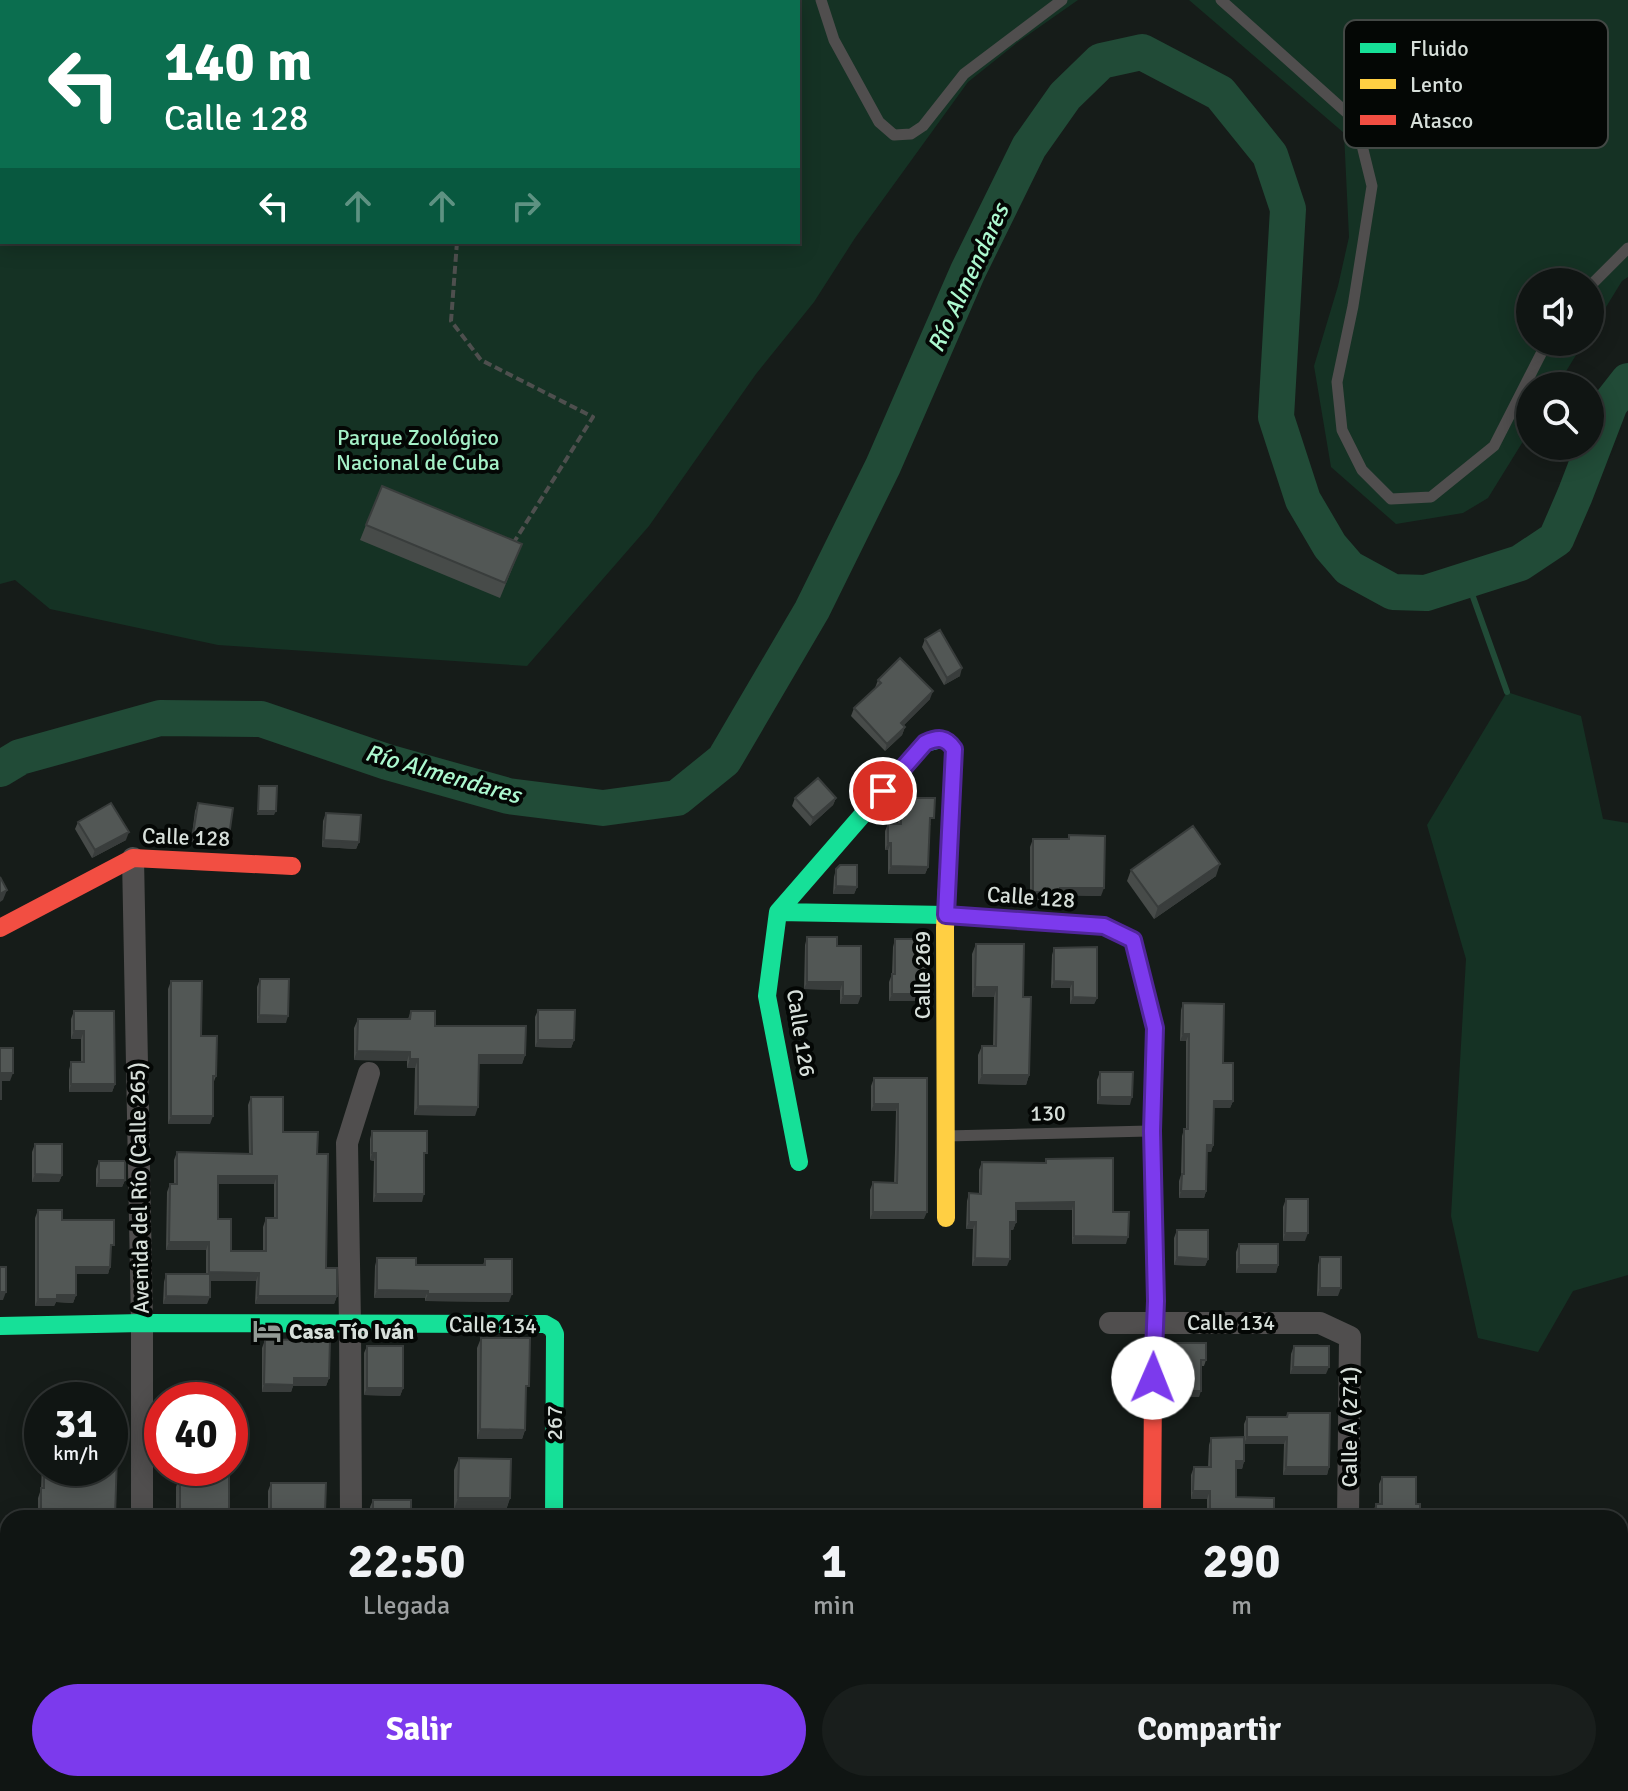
<!DOCTYPE html>
<html lang="es">
<meta charset="utf-8">
<style>
body{margin:0;font-family:Signika,sans-serif;background:#191e1c;color:#f1f3f6;height:100vh;display:flex;flex-direction:column;font-size:30px;white-space:nowrap}
*{box-sizing:border-box;margin:0}
p{font-size:26px;color:#9c9fa0}
.icon{flex:none;width:44px;height:44px;fill:none;stroke:currentColor;stroke-width:2;stroke-linecap:round;stroke-linejoin:round}
.map{position:relative;flex:1;overflow:hidden}
.sheet{position:absolute;left:0px;top:1510px;width:1628px;height:282px;display:flex;flex-direction:column;background:#101513;border-radius:24px 24px 0 0;box-shadow:0 4px 20px #0003,0 0 0 2px #303433}
.sheet>*{flex:none}
.hud{position:absolute;left:0px;top:0px;width:800px;height:244px;box-shadow:0 4px 20px #0003,0 0 0 2px #303433;background:#0b6e4f;color:#fff;overflow:hidden}
.tools{position:absolute;left:1516px;top:268px;display:grid;gap:16px}
.tools a{display:grid;place-items:center;width:88px;height:88px;border-radius:50%;background:#101513;box-shadow:0 4px 20px #0003,0 0 0 2px #303433;font-size:40px}
.speed{position:absolute;left:24px;top:1382px;display:flex;gap:16px;font-size:40px;font-weight:700;text-align:center}
.speed>*{display:grid;place-content:center;width:104px;height:104px;border-radius:50%;background:#101513;box-shadow:0 4px 20px #0003,0 0 0 2px #303433;line-height:1}
.speed small{font-size:20px;font-weight:400}
.speed .limit{border:12px solid #d22;background:#fff;color:#111}
.pin{position:absolute;display:grid;place-items:center;width:68px;height:68px;color:#fff;margin:-34px;border:4px solid #fff;border-radius:50%;box-shadow:0 2px 8px #0007}
.me{position:absolute;width:88px;margin:-44px;rotate:1deg;stroke-linejoin:round;filter:drop-shadow(0 0 6px #0008)}
.turn{display:flex;align-items:center;gap:28px;height:168px;padding:0 32px;font-size:36px}
.turn .icon{width:104px;height:104px;stroke-width:2.5}
.turn b{display:block;font-size:56px;line-height:68px}
.lanes{display:flex;align-items:center;height:76px;padding:0 32px;background:#0003;justify-content:center;gap:40px;direction:ltr}
.lanes .off{opacity:.35}
.eta{display:flex;justify-content:space-evenly;align-items:center;height:136px;text-align:center}
.eta b{font-size:48px;font-weight:800;line-height:56px}
.cta{display:flex;gap:16px;margin-top:auto;padding:16px 32px}
.cta a{flex:1;height:92px;border-radius:48px;background:#7c3aed;color:#fff;font-size:32px;font-weight:800;line-height:92px;text-align:center}
.cta a+a{background:#191e1c;color:#f1f3f6}
.map>svg:first-child{display:block}
.green{fill:#153224;fill-rule:evenodd}
.lines{fill:none;stroke-linecap:round;stroke-linejoin:round}
.stream{stroke:#214b37;stroke-width:6}
.river{stroke:#214b37;stroke-width:36}
.path{stroke:#4e4f4e;stroke-width:4;stroke-dasharray:8 4;stroke-linecap:butt}
.lane{stroke:#504e4e;stroke-width:11}
.street{stroke:#504e4e;stroke-width:22}
.fast{stroke:#16e098;stroke-width:18}
.slow{stroke:#ffcf43;stroke-width:18}
.jam{stroke:#f24e42;stroke-width:18}
.wall{fill:#474b49;fill-rule:evenodd}
.shaded-wall{fill:#393d3c}
.building{fill:#525755;stroke:#393d3c;stroke-width:2;fill-rule:evenodd}
.route-casing{stroke:#51269a;stroke-width:20}
.route{stroke:#7c3aed;stroke-width:14}
.labels{text-anchor:middle;dominant-baseline:central;stroke-width:8;stroke-linejoin:round;paint-order:stroke}
.park-label{font-size:22px;fill:#a4f0c7;stroke:#040705}
.street-label{font-size:22px;fill:#d7dfda;stroke:#040705}
.poi-label{font-size:22px;font-weight:bold;fill:#d7dfda;stroke:#040705;text-anchor:start}
.water-label{font-size:24px;font-style:italic;fill:#acf8cf;stroke:#040705}
.key{fill:#040705;stroke:#434845;stroke-width:2}
.key-label{font-size:22px;fill:#d7dfda}
</style>
<div class="map">
<svg width="1628" height="1791" viewBox="0 0 1628 1791">
<rect width="100%" height="100%" fill="#161c19"/>
<!-- green -->
<path class="green" d="M0,0H1078L1018,42L968,82L855,238L814,302L756,374L649,526L527,666L218,645L50,609L15,580L0,584ZM2,2H798V242H2Z
M1189,0H1628V277L1622,281L1590,333V282H1530V342H1584L1557,386H1530V430L1488,498L1463,513L1396,524L1331,467L1314,366L1338,286L1349,237L1344,133Z
M1507,692L1581,716L1603,819L1628,823V1275L1573,1291L1538,1352L1478,1338L1451,1216L1466,959L1427,825Z"/>
<g class="lines">
<!-- stream -->
<path class="stream" d="M1467,580L1507,692"/>
<!-- river -->
<path class="river" d="M0,769L20,757L160,718L261,719L387,762L508,796L603,808L677,798L724,760L812,610L883,466L968,271L1029,147L1065,96L1101,61L1142,52L1220,93L1270,155L1288,209L1276,417L1303,500L1330,546L1349,568L1393,592L1426,593L1520,563L1556,539L1575,495L1610,404L1628,381"/>
<!-- path -->
<path class="path" d="M457,242L451,321L481,360L593,417L514,542"/>
<!-- lane -->
<path class="lane" d="M268,0L269,2
M821,0L834,40L879,122L894,135L911,134L923,126L964,74L1062,0
M1221,0L1356,121L1372,186L1353,306L1337,382L1342,430L1362,470L1391,499L1431,497L1494,446L1547,342
M513,2V0
M0,153L2,156
M0,238L2,237
M1590,286L1628,248
M946,1136L1149,1131"/>
<!-- street -->
<path class="street" d="M133,858L142,1323V1518
M1110,1323H1320L1350,1337L1348,1518
M351,1518L350,1324L347,1143L369,1073
M352,1784L353,1791
M556,1784V1791
M751,1784V1791
M946,1784V1791
M1542,1784L1543,1791
M141,1791V1784
M1149,1791V1784
M1346,1791L1347,1784"/>
<!-- fast -->
<path class="fast" d="M778,912L946,915L1104,926L1133,940L1155,1028L1152,1131L1156,1301L1153,1389
M799,1162L767,996L778,912L925,743L941,739
M0,1326L142,1323L545,1324L552,1328L555,1334L554,1518"/>
<!-- slow -->
<path class="slow" d="M941,739L948,742L954,749L945,928L946,1218"/>
<!-- jam -->
<path class="jam" d="M0,928L133,858L292,866
M1152,1518L1153,1389"/>
</g>
<!-- wall -->
<path class="wall" d="M366,525L516,559L500,598L360,540Z
M925,639L960,676L944,685L922,647Z
M878,680L930,699L903,726L905,727L902,735L885,751L851,716L854,708L875,688Z
M795,798H836L833,805L810,826L792,806Z
M901,798L931,825H929L928,867L925,874H888V850H885V831L888,824H898L899,805Z
M198,803L226,844L191,842L195,811Z
M326,813L359,842L356,849L322,847L323,821Z
M78,822L126,840L92,858L75,829Z
M1069,835L1101,896L1059,895L1057,900H1030V847L1033,839H1068Z
M836,869L857,887L854,894H833L834,877Z
M1131,870L1216,876L1154,919L1127,881Z
M807,937L837,946L858,1004H840V990L804,989L805,945Z
M895,939L925,1001H889V982L892,974L893,947Z
M976,944L1023,997L1029,1075L1026,1085L978,1084V1055L982,1046H993L994,997H972V954Z
M1054,948L1097,998L1094,1004H1070V988H1051L1052,955Z
M260,979L286,1023H257V987Z
M171,981L201,1036L216,1076L213,1084L210,1124H168V989Z
M1183,1003L1223,1063L1233,1101L1230,1108H1214L1213,1145L1211,1152H1207L1206,1191L1204,1198H1179V1181L1181,1175L1182,1136L1184,1129H1186V1041H1180L1181,1010Z
M538,1010L574,1040L571,1048L535,1047V1017Z
M74,1011L115,1084L112,1092H69V1070L71,1062H81V1039H71V1019Z
M411,1011L435,1026L525,1055L522,1064H479L475,1116L414,1115L415,1068H407V1061L354,1060V1028L358,1019H408Z
M1100,1072L1130,1105L1097,1104V1080Z
M874,1078H927L924,1219H870V1190L873,1182L894,1183L895,1152L896,1111H871V1086Z
M251,1097L283,1132L317,1154L326,1268L337,1296L334,1304H255L256,1281H210L207,1304H163L164,1282L166,1274H206V1250H166L167,1192L170,1184H174V1160L177,1152L249,1154L248,1105ZM218,1184H274V1218H266L263,1227V1251H231L218,1219Z
M372,1131L424,1161L422,1202H373L374,1161L370,1160V1139Z
M35,1144L62,1175L59,1182H32V1152Z
M1046,1159L1113,1212L1126,1244H1072V1210H1016V1222L1013,1230H1010L1007,1266H972L973,1229H966L967,1201L969,1193H979V1170L982,1162L1045,1163Z
M99,1161L125,1180L122,1187H96V1169Z
M1286,1199L1305,1241H1283V1207Z
M38,1210L62,1220L111,1252L110,1267L108,1274H76V1295L73,1303L56,1302L54,1306H35V1218Z
M1177,1230L1208,1259L1205,1266L1174,1265V1238Z
M1239,1244L1278,1265L1276,1273H1236V1252Z
M1320,1257L1338,1296H1317L1318,1265Z
M377,1258L416,1265H483L485,1259L509,1302L425,1301V1298H374L375,1266Z
M481,1338L526,1395L525,1430L522,1439H477V1348Z
M265,1340L329,1378L326,1386H293L291,1392H262V1348Z
M1176,1343L1206,1360L1204,1366H1201L1199,1397H1175V1366H1173L1174,1349Z
M367,1346L403,1388L400,1396L364,1395V1353Z
M1294,1346L1326,1374H1290L1291,1354Z
M1288,1413L1329,1467L1327,1475H1283L1284,1444H1244V1461L1242,1469H1236V1497L1274,1518H1207V1499H1191V1475L1194,1467H1208L1209,1445L1211,1438L1244,1437V1424L1247,1417H1286Z
M459,1458L510,1498L506,1510H454V1470Z
M42,1464V1468H110L115,1518H38V1498L41,1489Z
M180,1476L229,1518H176V1487Z
M1382,1477L1416,1504L1420,1518H1373V1512L1376,1504H1379V1484Z
M271,1483L325,1512L323,1518H268V1491Z
M373,1500L411,1518H370V1507Z"/>
<!-- shaded-wall -->
<path class="shaded-wall" d="M962,668L960,676L944,685L947,678Z
M933,691L930,699L898,731L901,723Z
M905,727L902,735L885,751L887,744Z
M836,798L833,805L810,826L813,818Z
M258,811H276L274,815H257Z
M129,832L126,840L92,858L95,850Z
M193,834L229,836L226,844L191,842Z
M324,840L359,842L356,849L322,847Z
M888,843H891L888,850H885Z
M1220,864L1216,876L1154,919L1158,907Z
M891,866L928,867L925,874H888Z
M836,886L857,887L854,894H833Z
M1060,888H1104L1101,896L1059,895L1057,900H1030L1033,892Z
M7,890L3,900L0,902V894Z
M1054,981L1073,982L1070,988H1051Z
M807,982H843L840,990L804,989Z
M975,987H997L994,997H972Z
M892,994H928L925,1001H889Z
M843,996H861L858,1004H840Z
M1073,997L1097,998L1094,1004H1070Z
M259,1015L288,1016L286,1023H257Z
M74,1031H84L81,1039H71Z
M1183,1034H1189L1186,1041H1180Z
M538,1040H574L571,1048L535,1047Z
M357,1051L410,1052L407,1061L354,1060Z
M479,1055H525L522,1064H475Z
M410,1059H418L415,1068H407Z
M1,1073H13L10,1081H0Z
M982,1075H1029L1026,1085L978,1084Z
M71,1084H115L112,1092H69Z
M1100,1097H1132L1130,1105L1097,1104Z
M1214,1101H1233L1230,1108H1211Z
M874,1104H898L896,1111H871Z
M418,1106L478,1107L475,1116L414,1115Z
M171,1116H213L210,1124H168Z
M1207,1145H1213L1211,1152H1204Z
M372,1153H376L374,1161L370,1160Z
M35,1174L62,1175L59,1182H32Z
M218,1176H277L274,1184H215Z
M99,1180H125L122,1187H96Z
M1181,1191H1206L1204,1198H1179Z
M376,1194H424L422,1202H373Z
M1074,1202L1072,1210H1013L1016,1203Z
M873,1212H927L924,1219H870Z
M969,1222H976L973,1229H966Z
M1010,1222H1016L1013,1230H1007Z
M1285,1233H1308L1305,1241H1283Z
M1074,1236L1128,1237L1126,1244H1072Z
M169,1242H209L206,1250H166Z
M1177,1257L1208,1259L1205,1266L1174,1265Z
M975,1258L1010,1259L1007,1266H972Z
M1239,1265H1278L1276,1273H1236Z
M76,1267H110L108,1274H74Z
M209,1272L259,1273L256,1281H206Z
M1320,1288H1341L1338,1296H1317Z
M377,1290L428,1291L425,1298H374Z
M0,1292H6L3,1300H0Z
M428,1294H512L509,1302L425,1301Z
M57,1295H76L73,1303L56,1302L54,1306H35L38,1299Z
M166,1296L210,1297L207,1304H163Z
M258,1296H337L334,1304H255Z
M1293,1367H1329L1326,1374H1290Z
M294,1378H329L326,1386H293L291,1392H262L264,1384Z
M367,1388H403L400,1396L364,1395Z
M1177,1391H1201L1199,1397H1175Z
M480,1429L525,1430L522,1439H477Z
M1247,1437H1287L1284,1444H1244Z
M1236,1461H1244L1242,1469H1233Z
M1286,1467H1329L1327,1475H1283Z
M1193,1491H1210L1207,1499H1191Z
M458,1498H510L506,1510H454Z
M271,1512H325L323,1518H268Z
M41,1516H115V1518H40Z"/>
<!-- building -->
<path class="building" d="M382,486L522,544L505,583L366,525Z
M940,630L962,668L947,678L925,639Z
M900,658L933,691L901,723L905,727L887,744L854,708L881,683L878,680Z
M818,778L836,798L813,818L795,798Z
M259,786H277L276,811H258Z
M901,798H935L934,818H930L928,867L891,866V843H888V824H901Z
M111,803L129,832L95,850L78,822Z
M198,803L233,808L229,836L193,834Z
M326,813L361,815L359,842L324,840Z
M1193,826L1220,864L1158,907L1131,870Z
M1069,835L1105,836L1104,888H1060V892H1033V839H1069Z
M840,865H857V887L836,886V869Z
M0,877L7,890L0,894Z
M807,937H837V946H861V996H843V982H807Z
M895,939H929L928,994H892V974H895Z
M976,944H1024L1023,997H1031L1029,1075H982V1046H996L997,987H975Z
M1097,947V998L1073,997V982L1054,981V948Z
M260,979H289L288,1016L259,1015Z
M171,981H202L201,1036H217L216,1076H213V1116H171Z
M1183,1003L1224,1004L1223,1063H1233V1101H1214L1213,1145H1207L1206,1191H1181L1182,1174H1184V1129H1188L1189,1034H1183Z
M538,1010H575L574,1040H538Z
M74,1011H114L115,1084H71V1062H84V1031H74Z
M411,1011H435V1026H526L525,1055H479L478,1107L418,1106V1059H410V1052L357,1051L358,1019H410Z
M0,1048H13V1073H1V1099H0Z
M1100,1072H1133L1132,1097H1100Z
M874,1078H927V1212H873V1182L897,1183L898,1144V1104H874Z
M251,1097H283V1132H318L317,1154H328L326,1268H337V1296H258L259,1273L209,1272V1242H169L170,1184H177V1152L252,1154ZM218,1176H277V1218H266V1251H231V1219H218Z
M372,1131H427V1153H424V1194H376V1153H372Z
M35,1144H62V1175L35,1174Z
M1113,1158V1212H1129L1128,1237L1074,1236V1202L1016,1203V1222H1010V1259L975,1258L976,1222H969V1193L981,1194L982,1162L1046,1163V1159Z
M99,1161H125V1180H99Z
M1286,1199H1308V1233H1285Z
M38,1210H62V1220H114V1245H111L110,1267H76V1295H57V1299H38Z
M1177,1230H1208V1259L1177,1257Z
M1239,1244H1278V1265H1239Z
M1320,1257H1341V1288H1320Z
M377,1258H416V1265H485V1259H512V1294H428V1291L377,1290Z
M0,1267H6V1292H0Z
M166,1274H210V1297L166,1296Z
M481,1338H530L529,1386H526L525,1430L480,1429Z
M330,1339L329,1378H294V1385L264,1384L265,1340Z
M1176,1343H1206V1360H1201V1391H1177V1360H1176Z
M367,1346H403V1388H367Z
M1294,1346H1329V1367H1293Z
M1288,1413H1330L1329,1467H1286L1287,1437H1247V1417H1287Z
M1244,1437V1461H1236V1497L1274,1498V1518H1210V1491H1193L1194,1467H1211V1438Z
M110,1456H117L115,1516H41V1488H44V1468H110Z
M459,1458L511,1459L510,1498H458Z
M180,1476H229V1518H180Z
M1382,1477H1416V1504H1420V1518H1376V1504H1382Z
M271,1483H326L325,1512H271Z
M373,1500H411V1518H373Z
M0,1568H2V1606H0Z
M0,1781H8V1784H13V1791H0Z
M169,1784H210V1790L211,1791H165H169Z
M282,1784H334V1791H282Z
M452,1784H477V1791H452Z
M709,1784H732V1791H681L709,1790Z
M778,1784H829V1789H845L844,1791H778Z
M863,1784H931V1791H863Z
M1061,1784H1093V1791H1061Z
M1378,1784H1446V1791H1378Z"/>
<g class="lines">
<defs>
<path id="route" d="M883,791L925,743C938,737 946,737 954,749L946,915L1104,926L1133,940L1155,1028L1152,1131L1156,1301L1153,1378"/>
</defs>
<!-- route casing -->
<use href="#route" class="route-casing"/>
<!-- route -->
<use href="#route" class="route"/>
</g>
<!-- icons -->
<defs>
<symbol id="hotel-bare" viewBox="-9 -9 18 18"><path d="M-6-4.5h1.5V1H6V5H4.5V3h-9V5H-6ZM-4 0a1.8 1.8 0 1 1 3.6 0ZM.5 0V-2.5h3Q6-2.5 6 0Z" fill="#939b96" stroke="#040705" stroke-width="2.5" paint-order="stroke"/></symbol>
</defs>
<g fill-rule="evenodd">
<use href="#hotel-bare" x="247" y="1311" width="40" height="40"/>
</g>
<g class="labels">
<!-- park labels -->
<g class="park-label">
<text x="418" y="437">Parque Zoológico<tspan x="418" dy="25">Nacional de Cuba</tspan></text>
</g>
<!-- street labels -->
<g class="street-label">
<text transform="translate(186 837) rotate(2)">Calle 128</text>
<text transform="translate(1031 897) rotate(4)">Calle 128</text>
<text transform="translate(922 975) rotate(-90)">Calle 269</text>
<text transform="translate(801 1033) rotate(81)">Calle 126</text>
<text transform="translate(1048 1113) rotate(-1)">130</text>
<text transform="translate(139 1188) rotate(-91)">Avenida del Río (Calle 265)</text>
<text x="1231" y="1322">Calle 134</text>
<text transform="translate(493 1325) rotate(1)">Calle 134</text>
<text transform="translate(554 1423) rotate(-90)">267</text>
<text transform="translate(1349 1427) rotate(-90)">Calle A (271)</text>
</g>
<!-- poi labels -->
<g class="poi-label">
<text x="289" y="1331">Casa Tío Iván</text>
</g>
<!-- water labels -->
<g class="water-label">
<text transform="translate(968 278) rotate(-65)">Río Almendares</text>
<text transform="translate(443 774) rotate(16)">Río Almendares</text>
</g>
</g>
<!-- legend -->
<rect x="1344" y="20" width="264" height="128" rx="12" class="key"/>
<rect x="1360" y="43" width="36" height="10" fill="#16e098"/>
<rect x="1360" y="79" width="36" height="10" fill="#ffcf43"/>
<rect x="1360" y="115" width="36" height="10" fill="#f24e42"/>
<g class="key-label">
<text x="1410" y="56">Fluido</text>
<text x="1410" y="92">Lento</text>
<text x="1410" y="128">Atasco</text>
</g>
</svg>
<div class="tools">
<a><svg class="icon" aria-label="sound" viewBox="0 0 24 24"><path d="M4 9h4l5-4v14l-5-4H4zM17 9q2 3 0 6"/></svg></a>
<a><svg class="icon" aria-label="search" viewBox="0 0 24 24"><circle cx="10" cy="10" r="6"/><path d="M15 15l6 6"/></svg></a>
</div>
<div class="speed"><div>31<small>km/h</small></div><div class="limit">40</div></div>
<div class="pin" style="left:883px;top:791px;background:#d93025"><svg class="icon" aria-label="arrive" viewBox="0 0 24 24"><path d="M6 21V4h12l-3 4 3 4H6"/></svg></div>
<svg class="me" style="left:1153px;top:1378px" viewBox="-20 -20 40 40"><circle r="19" fill="#fff"/><path d="M0-13L10 11 0 6-10 11z" fill="#7c3aed"/></svg>
<div class="hud">
<div class="turn"><svg class="icon" aria-label="left" viewBox="0 0 24 24"><path d="M17 20v-9H6M10 6l-5 5 5 5"/></svg><div><b>140 m</b>Calle 128</div></div>
<div class="lanes"><svg class="icon" aria-label="left" viewBox="0 0 24 24"><path d="M17 20v-9H6M10 6l-5 5 5 5"/></svg><svg class="icon off" aria-label="ahead" viewBox="0 0 24 24"><path d="M12 20V5M6 11l6-6 6 6"/></svg><svg class="icon off" aria-label="ahead" viewBox="0 0 24 24"><path d="M12 20V5M6 11l6-6 6 6"/></svg><svg class="icon off" aria-label="right" viewBox="0 0 24 24"><path d="M7 20v-9h11M14 6l5 5-5 5"/></svg></div>
</div>
<section class="sheet">
<div class="eta">
<div><b>22:50</b><p>Llegada</p></div>
<div><b>1</b><p>min</p></div>
<div><b>290</b><p>m</p></div>
</div>
<div class="cta"><a>Salir</a><a>Compartir</a></div>
</section>
</div>
